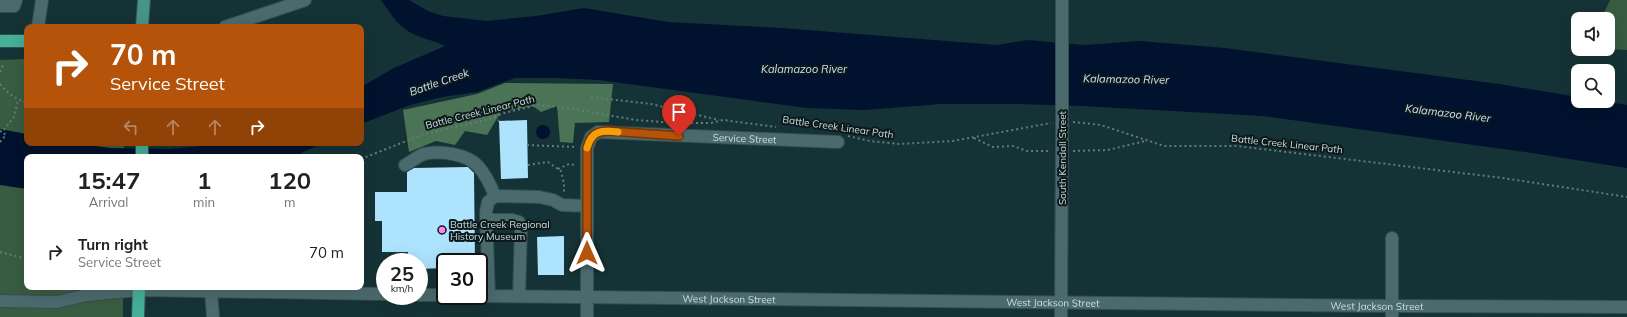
<!DOCTYPE html>
<style>
body{margin:0;font-family:Mulish,sans-serif;background:#f2f2f2;color:#202124;height:100vh;display:flex;flex-direction:column;font-size:15px;white-space:nowrap}
*{box-sizing:border-box;margin:0}
p{font-size:13px;color:#757577}
.icon{flex:none;width:22px;height:22px;fill:none;stroke:currentColor;stroke-width:2;stroke-linecap:round;stroke-linejoin:round}
.map{position:relative;flex:1;overflow:hidden}
.drawer{position:absolute;left:24px;top:154px;width:340px;height:136px;display:flex;flex-direction:column;background:#fff;border-radius:8px;box-shadow:0 4px 16px #0002}
.drawer>*{flex:none}
.guide{position:absolute;left:24px;top:24px;width:340px;height:122px;border-radius:8px;box-shadow:0 4px 16px #0002;background:#b45309;color:#fff;overflow:hidden}
.fabs{position:absolute;left:1571px;top:12px;display:grid;gap:8px}
.fabs a{display:grid;place-items:center;width:44px;height:44px;border-radius:8px;background:#fff;box-shadow:0 4px 16px #0002;font-size:20px}
.speed{position:absolute;left:376px;top:253px;display:flex;gap:8px;font-size:20px;font-weight:700;text-align:center}
.speed>*{display:grid;place-content:center;width:52px;height:52px;border-radius:50%;background:#fff;box-shadow:0 4px 16px #0002;line-height:1}
.speed small{font-size:10px;font-weight:400}
.speed .limit{border:2px solid #111;border-radius:6px;background:#fff;color:#111}
.pin{position:absolute;display:grid;place-items:center;width:34px;height:34px;color:#fff;margin:-41px -17px;border-radius:50% 50% 50% 0;rotate:-45deg;box-shadow:0 0 4px #0007}
.pin .icon{rotate:45deg}
.me{position:absolute;width:44px;margin:-22px;rotate:0deg;stroke-linejoin:round;filter:drop-shadow(0 0 3px #0008)}
.turn{display:flex;align-items:center;gap:14px;height:84px;padding:0 20px;font-size:18px}
.turn .icon{width:52px;height:52px;stroke-width:2.5}
.turn b{display:block;font-size:28px;line-height:34px}
.lanes{display:flex;align-items:center;height:38px;padding:0 20px;background:#0003;justify-content:center;gap:20px;direction:ltr}
.lanes .off{opacity:.35}
.eta{display:flex;justify-content:space-evenly;align-items:center;height:68px;text-align:center}
.eta b{font-size:24px;font-weight:700;line-height:28px}
ul{padding:0;list-style:none}
li{display:flex;align-items:center;gap:12px;height:60px;padding:0 20px}
li div{flex:1}
li b{display:block;font-size:15px}
li em{font-style:normal}
.map>svg:first-child{display:block}
.green{fill:#385c41}
.forest{fill:#4b7355}
.water{fill:#00122e}
.building{fill:#ade3fc}
.lines{fill:none;stroke-linecap:round;stroke-linejoin:round}
.minor-casing{stroke:#354e4f;stroke-width:14}
.major-casing{stroke:#354e4f;stroke-width:14}
.highway-casing{stroke:#354e4f;stroke-width:14}
.path{stroke:#627b7d;stroke-width:2;stroke-dasharray:2 3;stroke-linecap:butt}
.minor{stroke:#4b6a6d;stroke-width:12}
.major{stroke:#479387;stroke-width:12}
.highway{stroke:#45af98;stroke-width:12}
.minor-bridge-casing{stroke:#354e4f;stroke-width:14;stroke-linecap:butt}
.minor-bridge{stroke:#4b6a6d;stroke-width:12}
.route-casing{stroke:#753606;stroke-width:10}
.route{stroke:#b45309;stroke-width:7}
.slow{stroke:#f59e0b;stroke-width:7}
.poi-dot{fill:#f788ec;stroke:#0c191a;stroke-width:1.5}
.labels{text-anchor:middle;dominant-baseline:central;stroke-width:4;stroke-linejoin:round;paint-order:stroke}
.street-label{font-size:10px;fill:#cddedf;stroke:#0c191a}
.poi-label{font-size:10px;fill:#cddedf;stroke:#0c191a;text-anchor:start}
.water-label{font-size:11px;font-style:italic;fill:#cde0f7;stroke:#0c191a}
</style>
<div class="map">
<svg width="1627" height="317" viewBox="0 0 1627 317">
<rect width="100%" height="100%" fill="#153336"/>
<!-- green -->
<path class="green" d="M1610,0H1627V50L1605,49H1608V19H1601Z
M27,59V143H124V157H27V287H123V317H0V60Z"/>
<!-- forest -->
<path class="forest" d="M505,83L613,84L609,122L575,123L573,143L560,142L557,106L541,112L533,106L501,112L487,135L465,131L455,145L436,141L409,152L403,110L477,94Z"/>
<!-- water -->
<path class="water" d="M381,0H409L428,11L443,16L487,21L536,16L584,8L668,22L782,28L997,45L1028,40L1084,45L1140,41L1225,48L1499,84L1578,97V101H1601L1627,105V168L1525,152L1262,116L1083,106L1017,104H941L864,110L807,108L599,80L558,78H515L477,92L442,97L410,105L361,124V87L394,68L445,46C433,40 419,38 408,31C396,24 389,11 381,0Z
M536 132a7 7 0 1 1 14 0a7 7 0 1 1-14 0Z
M0,129L27,134V143H75L110,148L169,149L231,143H322L293,157H27V189L0,185Z"/>
<!-- building -->
<path class="building" d="M527,120L528,178L501,179L499,121Z
M468,167L474,173L475,262H445V268L419,269V262H408V252H382V221H375V192H407V172L414,168Z
M564,236V275H538L537,237Z"/>
<g class="lines">
<defs>
<g id="minor">
<path d="M1062,0V24"/>
<path d="M0,6H14L16,0"/>
<path d="M38,27L42,0"/>
<path d="M225,27L305,0"/>
<path d="M405,165C411,162 418,156 424,154C439,150 467,154 478,166C485,174 491,186 495,196"/>
<path d="M487,220H512L519,222L521,228L519,296"/>
<path d="M211,291L213,317"/>
<path d="M419,295H445"/>
<path id="s1" d="M479,296L1392,306L1627,307"/>
<path d="M489,296L486,212L488,202L495,196L539,197L553,200L562,205L587,206"/>
<path d="M0,301L57,302L87,295L139,290L385,294"/>
<path id="s2" d="M587,317V148L591,137L598,132L838,142"/>
<path d="M1061,317L1062,139"/>
<path d="M1392,317V238"/>
</g>
<path id="major" d="M142,27L144,0"/>
<path id="highway" d="M0,41H27
M142,157V143
M138,317L139,287"/>
</defs>
<!-- minor casing -->
<use href="#minor" class="minor-casing"/>
<!-- major casing -->
<use href="#major" class="major-casing"/>
<!-- highway casing -->
<use href="#highway" class="highway-casing"/>
<!-- path -->
<path class="path" d="M0,72L3,65
M0,84C7,93 16,99 27,103
M591,97L651,104L719,120
M494,117L499,121
M1073,122L1101,125L1164,146H1237L1503,178L1627,197
M691,123H711L723,120L776,127
M0,131L2,132L14,117L18,100
M848,136L870,141L899,144L953,141L1051,123
M974,138L993,147L1013,146L1027,151H1051
M0,142L6,135L2,132
M527,145L576,147
M1073,151L1108,150L1145,141
M361,159L424,134L486,120L504,113L538,105L561,107L636,120L675,123
M528,165L548,162L561,171L564,184V194
M558,169L569,164L576,165
M0,252L27,259"/>
<!-- minor -->
<use href="#minor" class="minor"/>
<!-- major -->
<use href="#major" class="major"/>
<!-- highway -->
<use href="#highway" class="highway"/>
<defs>
<path id="minor-bridge" d="M1062,139V24"/>
</defs>
<!-- minor-bridge casing -->
<use href="#minor-bridge" class="minor-bridge-casing"/>
<!-- minor-bridge -->
<use href="#minor-bridge" class="minor-bridge"/>
</g>
<g class="lines">
<defs>
<path id="route" d="M587,253V148C591,134 595,132 609,131L679,136"/>
</defs>
<!-- route casing -->
<use href="#route" class="route-casing"/>
<!-- route -->
<use href="#route" class="route"/>
<!-- slow -->
<path class="slow" d="M587,148C592,130 602,130 618,132"/>
</g>
<!-- markers -->
<circle class="poi-dot" cx="442" cy="230" r="4"/>
<g class="labels">
<!-- street labels -->
<g class="street-label">
<text transform="translate(480 112) rotate(-14)">Battle Creek Linear Path</text>
<text transform="translate(838 127) rotate(8)">Battle Creek Linear Path</text>
<text stroke="none"><textPath href="#s2" startOffset="336">Service Street</textPath></text>
<text transform="translate(1287 144) rotate(6)">Battle Creek Linear Path</text>
<text transform="translate(1062 158) rotate(-90)">South Kendall Street</text>
<text stroke="none"><textPath href="#s1" startOffset="250">West Jackson Street</textPath></text>
<text stroke="none"><textPath href="#s1" startOffset="574">West Jackson Street</textPath></text>
<text stroke="none"><textPath href="#s1" startOffset="898">West Jackson Street</textPath></text>
</g>
<!-- poi labels -->
<g class="poi-label">
<text x="450" y="224">Battle Creek Regional<tspan x="450" dy="12">History Museum</tspan></text>
</g>
<!-- water labels -->
<g class="water-label">
<text x="804" y="69">Kalamazoo River</text>
<text transform="translate(1126 79) rotate(1)">Kalamazoo River</text>
<text transform="translate(439 82) rotate(-19)">Battle Creek</text>
<text transform="translate(1448 113) rotate(7)">Kalamazoo River</text>
</g>
</g>
</svg>
<div class="fabs">
<a><svg class="icon" aria-label="sound" viewBox="0 0 24 24"><path d="M4 9h4l5-4v14l-5-4H4zM17 9q2 3 0 6"/></svg></a>
<a><svg class="icon" aria-label="search" viewBox="0 0 24 24"><circle cx="10" cy="10" r="6"/><path d="M15 15l6 6"/></svg></a>
</div>
<div class="speed"><div>25<small>km/h</small></div><div class="limit">30</div></div>
<div class="pin" style="left:679px;top:136px;background:#d93025"><svg class="icon" aria-label="arrive" viewBox="0 0 24 24"><path d="M6 21V4h12l-3 4 3 4H6"/></svg></div>
<svg class="me" style="left:587px;top:253px" viewBox="-20 -20 40 40"><path d="M0-17L14 15 0 8-14 15z" fill="#b45309" stroke="#fff" stroke-width="4"/></svg>
<div class="guide">
<div class="turn"><svg class="icon" aria-label="right" viewBox="0 0 24 24"><path d="M7 20v-9h11M14 6l5 5-5 5"/></svg><div><b>70 m</b>Service Street</div></div>
<div class="lanes"><svg class="icon off" aria-label="left" viewBox="0 0 24 24"><path d="M17 20v-9H6M10 6l-5 5 5 5"/></svg><svg class="icon off" aria-label="ahead" viewBox="0 0 24 24"><path d="M12 20V5M6 11l6-6 6 6"/></svg><svg class="icon off" aria-label="ahead" viewBox="0 0 24 24"><path d="M12 20V5M6 11l6-6 6 6"/></svg><svg class="icon" aria-label="right" viewBox="0 0 24 24"><path d="M7 20v-9h11M14 6l5 5-5 5"/></svg></div>
</div>
<section class="drawer">
<div class="eta">
<div><b>15:47</b><p>Arrival</p></div>
<div><b>1</b><p>min</p></div>
<div><b>120</b><p>m</p></div>
</div>
<ul>
<li><svg class="icon" aria-label="right" viewBox="0 0 24 24"><path d="M7 20v-9h11M14 6l5 5-5 5"/></svg><div><b>Turn right</b><p>Service Street</p></div><em>70 m</em></li>
</ul>
</section>
</div>
